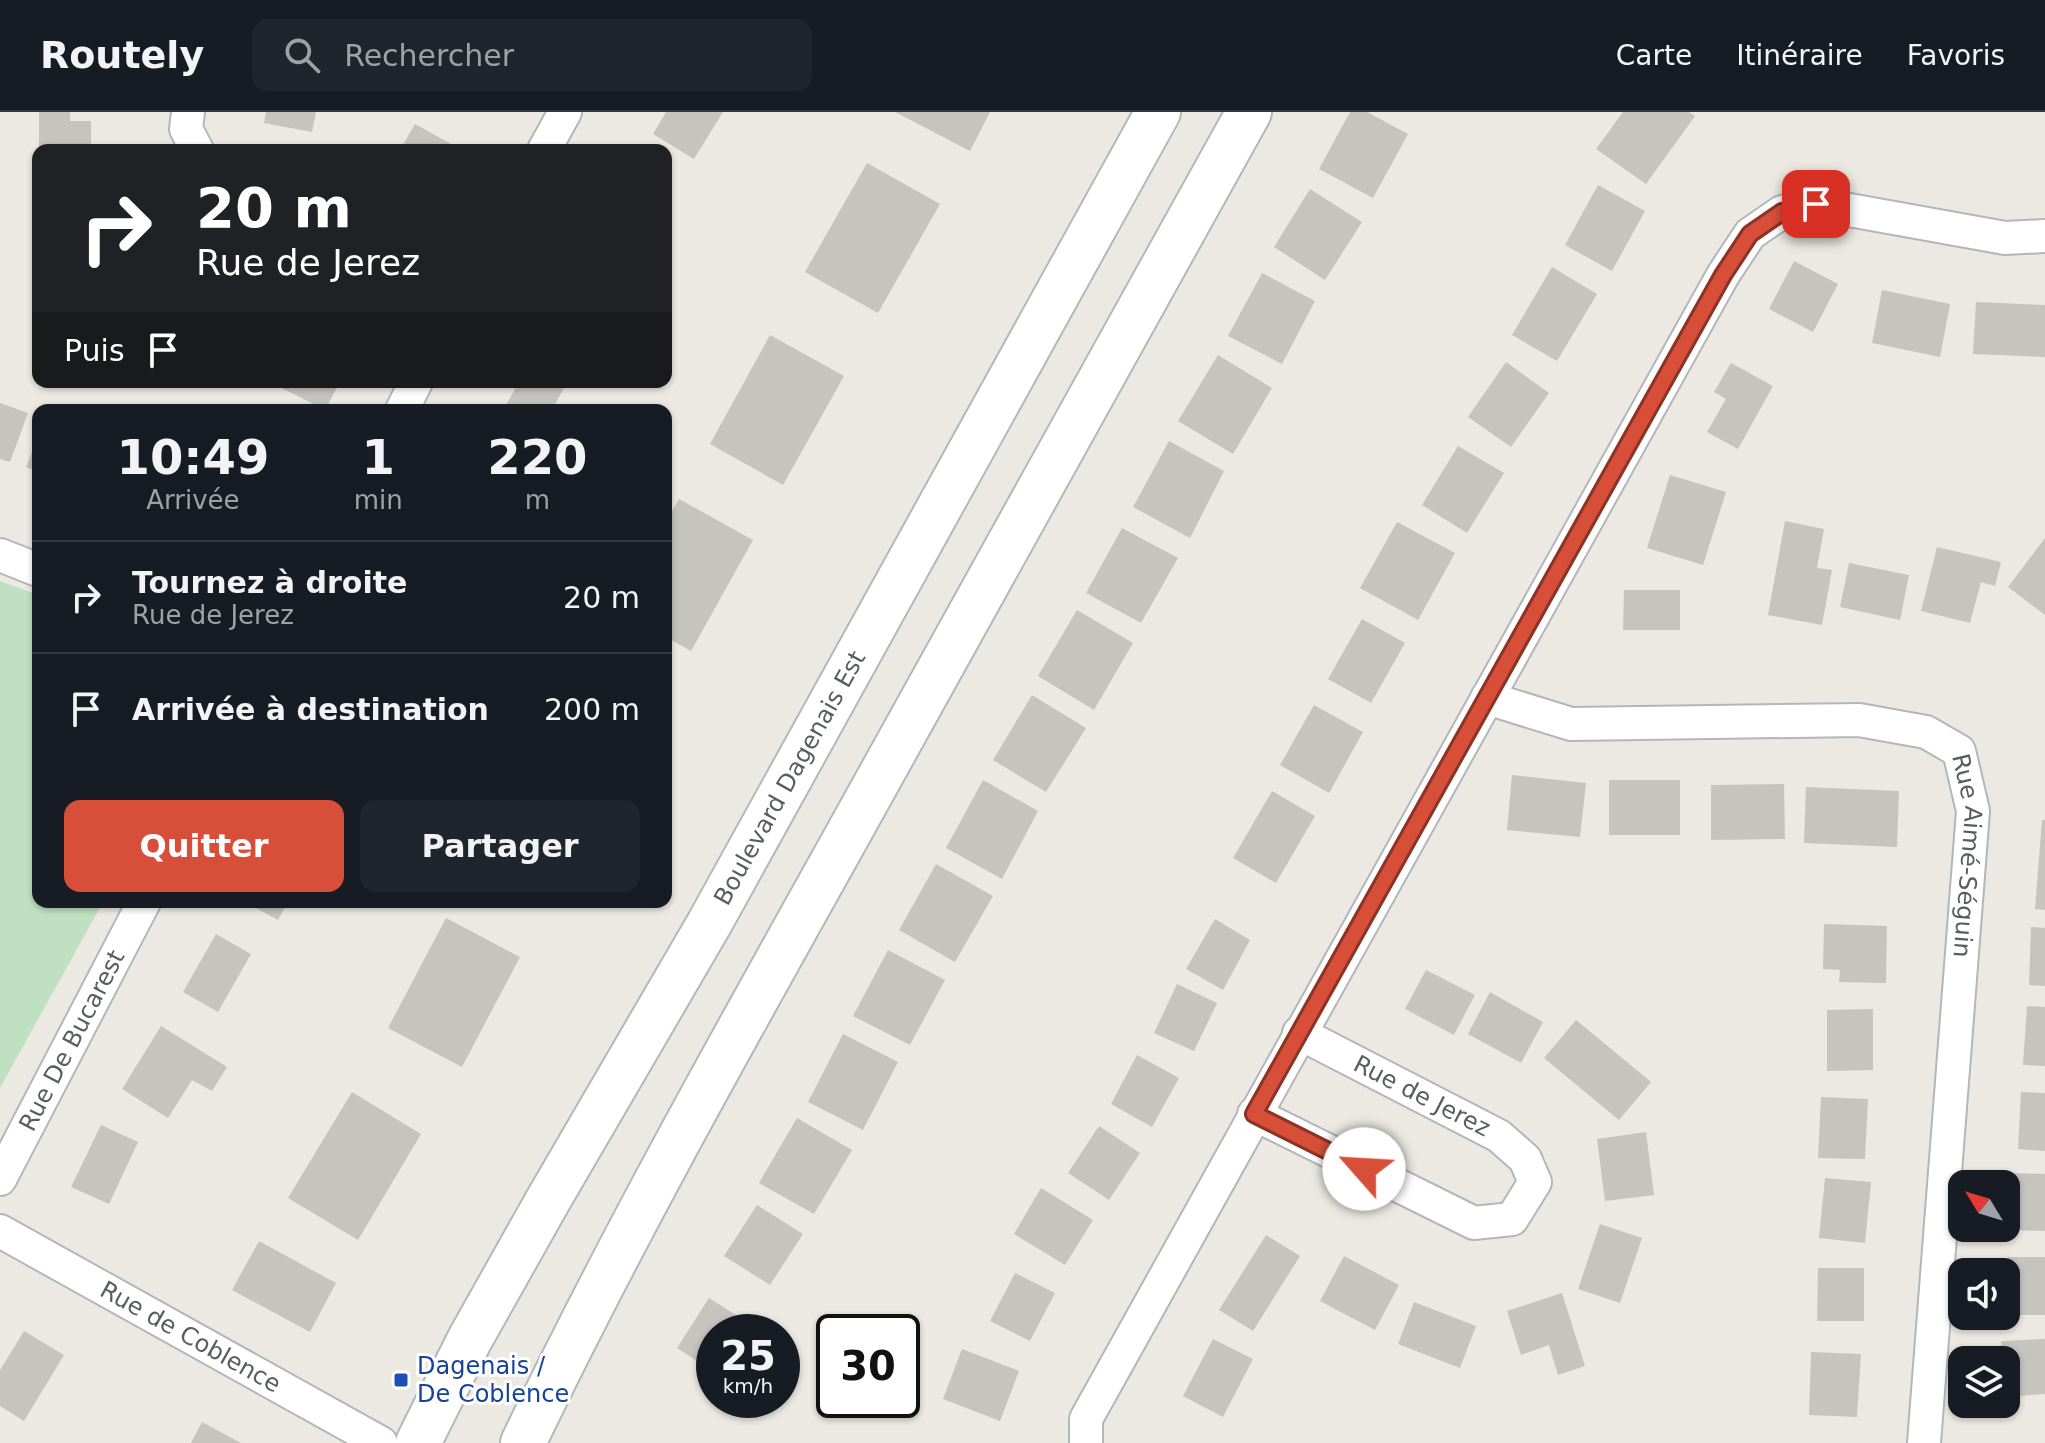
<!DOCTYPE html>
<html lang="fr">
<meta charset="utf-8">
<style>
body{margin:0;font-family:"DejaVu Sans",sans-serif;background:#20242c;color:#f1f3f6;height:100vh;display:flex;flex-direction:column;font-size:30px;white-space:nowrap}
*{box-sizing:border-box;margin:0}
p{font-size:26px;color:#9ea1a6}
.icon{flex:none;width:44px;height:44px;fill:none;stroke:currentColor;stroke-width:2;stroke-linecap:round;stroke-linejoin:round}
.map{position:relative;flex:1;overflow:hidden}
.details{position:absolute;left:32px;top:292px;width:640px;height:504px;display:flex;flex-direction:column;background:#171b24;border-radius:16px;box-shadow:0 2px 6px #0004}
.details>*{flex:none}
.banner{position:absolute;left:32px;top:32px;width:640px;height:244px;border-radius:16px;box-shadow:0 2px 6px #0004;background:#202124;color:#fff;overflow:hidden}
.needle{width:52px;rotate:308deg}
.tools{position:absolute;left:1948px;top:1058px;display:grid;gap:16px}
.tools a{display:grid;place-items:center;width:72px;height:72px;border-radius:16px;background:#171b24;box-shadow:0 2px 6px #0004;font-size:40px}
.speed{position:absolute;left:696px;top:1202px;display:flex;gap:16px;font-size:40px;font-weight:700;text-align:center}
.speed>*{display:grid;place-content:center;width:104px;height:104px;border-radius:50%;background:#171b24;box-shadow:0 2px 6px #0004;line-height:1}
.speed small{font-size:20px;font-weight:400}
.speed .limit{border:4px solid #111;border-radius:12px;background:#fff;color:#111}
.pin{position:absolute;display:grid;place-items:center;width:68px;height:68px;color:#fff;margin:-34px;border-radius:16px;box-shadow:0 4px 12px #0006}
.me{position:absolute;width:88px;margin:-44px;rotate:296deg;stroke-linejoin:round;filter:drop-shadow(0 0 6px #0008)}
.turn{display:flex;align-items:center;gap:28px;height:168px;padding:0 32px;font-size:36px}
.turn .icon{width:104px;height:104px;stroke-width:2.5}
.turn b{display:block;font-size:56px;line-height:68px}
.then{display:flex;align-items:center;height:76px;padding:0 32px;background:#0003;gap:16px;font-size:30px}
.eta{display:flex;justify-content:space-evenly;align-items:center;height:136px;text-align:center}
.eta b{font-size:48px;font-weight:800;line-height:56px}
.cta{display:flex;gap:16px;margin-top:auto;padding:16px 32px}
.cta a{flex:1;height:92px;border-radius:16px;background:#d84f39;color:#fff;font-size:32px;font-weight:800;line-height:92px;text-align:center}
.cta a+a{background:#20242c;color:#f1f3f6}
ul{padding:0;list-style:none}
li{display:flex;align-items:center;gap:24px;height:112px;padding:0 32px;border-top:2px solid #363941}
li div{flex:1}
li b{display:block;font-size:30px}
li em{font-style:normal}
header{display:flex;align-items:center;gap:48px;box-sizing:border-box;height:112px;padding:0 40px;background:#171b24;border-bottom:2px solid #363941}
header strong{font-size:38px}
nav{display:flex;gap:44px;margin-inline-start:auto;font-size:28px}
.search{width:560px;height:72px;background:#20242c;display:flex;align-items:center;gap:20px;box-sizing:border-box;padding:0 28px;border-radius:16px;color:#9ea1a6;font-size:30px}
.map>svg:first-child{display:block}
.green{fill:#bfe1c1}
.building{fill:#c6c4be}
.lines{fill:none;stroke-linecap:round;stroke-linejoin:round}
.street-casing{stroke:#b3b6ba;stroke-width:36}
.secondary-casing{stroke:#b4b7bc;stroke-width:48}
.street{stroke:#fff;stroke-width:32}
.secondary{stroke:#fff;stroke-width:44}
.route-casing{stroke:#8c3325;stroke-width:20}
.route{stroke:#d84f39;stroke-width:14}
.transit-dot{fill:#1a4fb4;stroke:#fff;stroke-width:3}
.labels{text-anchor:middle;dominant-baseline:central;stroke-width:6;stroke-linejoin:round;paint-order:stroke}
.street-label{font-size:24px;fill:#595c60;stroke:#fff}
.transit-label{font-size:24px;fill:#164399;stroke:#fff;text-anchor:start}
</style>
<header>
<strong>Routely</strong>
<div class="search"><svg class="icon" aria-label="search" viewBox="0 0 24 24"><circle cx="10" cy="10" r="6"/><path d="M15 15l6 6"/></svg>Rechercher</div>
<nav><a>Carte</a><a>Itinéraire</a><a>Favoris</a></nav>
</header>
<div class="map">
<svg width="2045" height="1331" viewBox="0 0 2045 1331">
<rect width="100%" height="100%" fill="#ebe9e1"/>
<!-- green -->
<path class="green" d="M0,469L38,483V790H103L0,976Z"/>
<!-- building -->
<path class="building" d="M39,0H70V9H91V38H39Z
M266,0H316L312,20L264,11Z
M666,0H723L694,47L653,22Z
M895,0H990L970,39Z
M1350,0H1367L1408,22L1373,86L1319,57Z
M1623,0H1689L1695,4L1646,72L1596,37Z
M415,12L462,38H400Z
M867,51L940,92L878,201L805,160Z
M1598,73L1645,99L1612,159L1565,133Z
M1310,77L1362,110L1325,168L1274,135Z
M1794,149L1838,172L1813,220L1769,197Z
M1552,155L1597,182L1557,249L1512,223Z
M1262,161L1315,189L1282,252L1228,224Z
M1882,178L1950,192L1940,245L1872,231Z
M1976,190L2045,193V245L1973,242Z
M770,223L844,264L783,373L710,332Z
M1218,243L1272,276L1233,342L1178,309Z
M1506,250L1549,281L1511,335L1468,305Z
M1731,251L1773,274L1738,337L1707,320L1726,287L1714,280Z
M270,270H340L325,298Z
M519,270H567L552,298H503Z
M0,291L28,301L10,350L0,347Z
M38,324V360L26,355Z
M1169,329L1224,359L1190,426L1133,395Z
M1458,334L1504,361L1467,421L1422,393Z
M1670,363L1726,380L1703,453L1647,436Z
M679,387L753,428L691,539L666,525V410Z
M1785,409L1824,417L1817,456L1832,458L1822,513L1768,503Z
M1397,410L1455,441L1418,508L1360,476Z
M1122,416L1178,446L1141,511L1086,481Z
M2045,426V503L2008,475Z
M1937,435L2001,450L1995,474L1981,470L1970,511L1921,499Z
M1849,451L1909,463L1900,508L1840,495Z
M1624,478H1680V518H1623Z
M1077,498L1133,531L1094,598L1038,564Z
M1362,507L1405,531L1371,591L1328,567Z
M1032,583L1086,616L1046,680L993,648Z
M1314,593L1363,620L1329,681L1280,653Z
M1512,663L1586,671L1580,725L1507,718Z
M983,668L1038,699L1002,767L946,736Z
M1609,668H1680V723H1609Z
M1784,672L1785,727L1711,728V673Z
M1806,675L1899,679L1897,735L1804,731Z
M1272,679L1315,704L1276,771L1233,746Z
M2042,708H2045V798L2035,797Z
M936,752L993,784L955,850L899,818Z
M245,790H288L278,808Z
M446,806L520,845L462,955L388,916Z
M1215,807L1250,828L1223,878L1186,857Z
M1824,812L1887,814L1886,871L1839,870L1840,858L1823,857Z
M2031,815L2045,816V874L2029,873Z
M216,822L251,842L218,900L183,880Z
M888,838L945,868L910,933L853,904Z
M1426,858L1475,883L1454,923L1405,897Z
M1177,872L1217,891L1194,939L1154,921Z
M1490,880L1543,910L1521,951L1468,922Z
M2027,894L2045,895V954L2023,953Z
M1873,897V958L1827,959V898Z
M1576,908L1651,970L1619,1008L1544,946Z
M161,914L227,955L212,979L192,968L168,1006L122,977Z
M843,922L898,950L863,1018L808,990Z
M1137,943L1179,966L1152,1015L1111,992Z
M352,980L421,1022L358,1128L288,1086Z
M2021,980L2045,981V1039L2018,1037Z
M1821,985L1868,987L1865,1047L1818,1046Z
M797,1006L852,1038L814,1102L759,1071Z
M101,1013L138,1030L109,1092L71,1075Z
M1099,1014L1140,1041L1109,1088L1068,1061Z
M1646,1020L1654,1083L1605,1089L1597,1027Z
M2014,1061L2045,1062V1119L2012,1118Z
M1825,1066L1871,1070L1865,1131L1819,1126Z
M1041,1076L1093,1108L1065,1153L1014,1122Z
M757,1093L803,1122L770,1173L724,1144Z
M1600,1112L1642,1126L1620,1191L1578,1177Z
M1266,1123L1300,1144L1253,1219L1219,1198Z
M259,1129L336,1171L310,1220L232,1178Z
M1344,1144L1399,1173L1375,1218L1320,1189Z
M2008,1145H2045V1203H2007Z
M1818,1156H1864V1209H1817Z
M1015,1161L1055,1181L1030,1229L990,1209Z
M1562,1181L1585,1254L1558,1263L1549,1233L1521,1243L1507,1199Z
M709,1186L755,1215L752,1220H714V1260L677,1236Z
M1414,1190L1476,1214L1460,1256L1398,1232Z
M24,1219L64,1243L24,1309L0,1294V1258Z
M1213,1227L1253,1247L1223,1305L1183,1284Z
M2045,1227V1282L2006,1285V1248H2002L2001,1229Z
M962,1237L1019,1259L1000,1309L943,1287Z
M1811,1240L1861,1242L1857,1305L1809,1303Z
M202,1310L241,1331H191Z"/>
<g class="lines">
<defs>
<g id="street">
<path d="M188,0L186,17L197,38"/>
<path d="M544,38L565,0"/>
<path d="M402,298L416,270"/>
<path d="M0,443L38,458"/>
<path id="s1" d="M1487,586L1571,612L1859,608L1926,620L1959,639L1973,699L1924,1331"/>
<path d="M1254,1002L1474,1111L1512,1107L1535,1070L1525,1047L1499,1024L1299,921"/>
<path id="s2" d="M0,1067L144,790"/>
<path id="s3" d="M0,1119L381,1331"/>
<path d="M1086,1331V1307L1723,163L1750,122L1782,100L1816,92L2005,126L2045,124"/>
</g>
<g id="secondary">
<path id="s4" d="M418,1331L470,1227L547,1090L709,812L1158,0"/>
<path d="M523,1331C621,1127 732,930 842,733C977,488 1113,244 1249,0"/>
</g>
</defs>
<!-- street casing -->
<use href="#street" class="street-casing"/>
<!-- secondary casing -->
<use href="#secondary" class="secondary-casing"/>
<!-- street -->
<use href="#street" class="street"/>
<!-- secondary -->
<use href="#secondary" class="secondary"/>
</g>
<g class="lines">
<defs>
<path id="route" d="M1364,1057L1254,1002L1723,163L1750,122L1782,100L1816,92"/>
</defs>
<!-- route casing -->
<use href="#route" class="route-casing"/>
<!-- route -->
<use href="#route" class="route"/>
</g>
<!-- markers -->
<rect class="transit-dot" x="393" y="1260" width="16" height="16" rx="4"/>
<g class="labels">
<!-- street labels -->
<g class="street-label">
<text stroke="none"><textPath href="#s4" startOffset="762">Boulevard Dagenais Est</textPath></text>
<text stroke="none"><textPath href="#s1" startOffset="588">Rue Aimé-Séguin</textPath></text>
<text stroke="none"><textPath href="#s2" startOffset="156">Rue De Bucarest</textPath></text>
<text transform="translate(1422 984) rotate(27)">Rue de Jerez</text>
<text stroke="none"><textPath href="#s3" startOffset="218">Rue de Coblence</textPath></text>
</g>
<!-- transit labels -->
<g class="transit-label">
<text x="417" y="1254">Dagenais /<tspan x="417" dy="28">De Coblence</tspan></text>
</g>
</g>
</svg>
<div class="tools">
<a><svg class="needle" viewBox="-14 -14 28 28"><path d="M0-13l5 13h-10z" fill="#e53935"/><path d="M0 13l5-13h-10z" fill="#9ea1a6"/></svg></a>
<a><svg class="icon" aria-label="sound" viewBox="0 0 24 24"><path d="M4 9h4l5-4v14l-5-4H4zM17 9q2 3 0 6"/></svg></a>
<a><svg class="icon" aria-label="layers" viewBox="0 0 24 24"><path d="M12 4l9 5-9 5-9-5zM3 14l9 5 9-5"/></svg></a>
</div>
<div class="speed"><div>25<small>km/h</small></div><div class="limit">30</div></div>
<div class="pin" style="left:1816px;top:92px;background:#d93025"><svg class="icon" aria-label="arrive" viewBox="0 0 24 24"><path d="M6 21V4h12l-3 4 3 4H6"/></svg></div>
<svg class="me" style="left:1364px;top:1057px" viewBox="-20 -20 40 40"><circle r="19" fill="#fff"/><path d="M0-13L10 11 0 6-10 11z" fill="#d84f39"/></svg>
<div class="banner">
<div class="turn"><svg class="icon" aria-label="right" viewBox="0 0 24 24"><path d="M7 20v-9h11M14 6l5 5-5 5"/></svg><div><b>20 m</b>Rue de Jerez</div></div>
<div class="then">Puis<svg class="icon" aria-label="arrive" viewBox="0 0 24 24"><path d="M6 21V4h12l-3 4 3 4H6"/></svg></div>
</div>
<section class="details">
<div class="eta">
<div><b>10:49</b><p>Arrivée</p></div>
<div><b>1</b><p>min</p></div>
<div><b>220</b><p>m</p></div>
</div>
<ul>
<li><svg class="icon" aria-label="right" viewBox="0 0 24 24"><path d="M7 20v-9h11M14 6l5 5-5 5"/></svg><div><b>Tournez à droite</b><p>Rue de Jerez</p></div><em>20 m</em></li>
<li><svg class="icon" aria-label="arrive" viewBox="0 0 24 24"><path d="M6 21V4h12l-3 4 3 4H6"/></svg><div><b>Arrivée à destination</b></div><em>200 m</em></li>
</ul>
<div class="cta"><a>Quitter</a><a>Partager</a></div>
</section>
</div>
